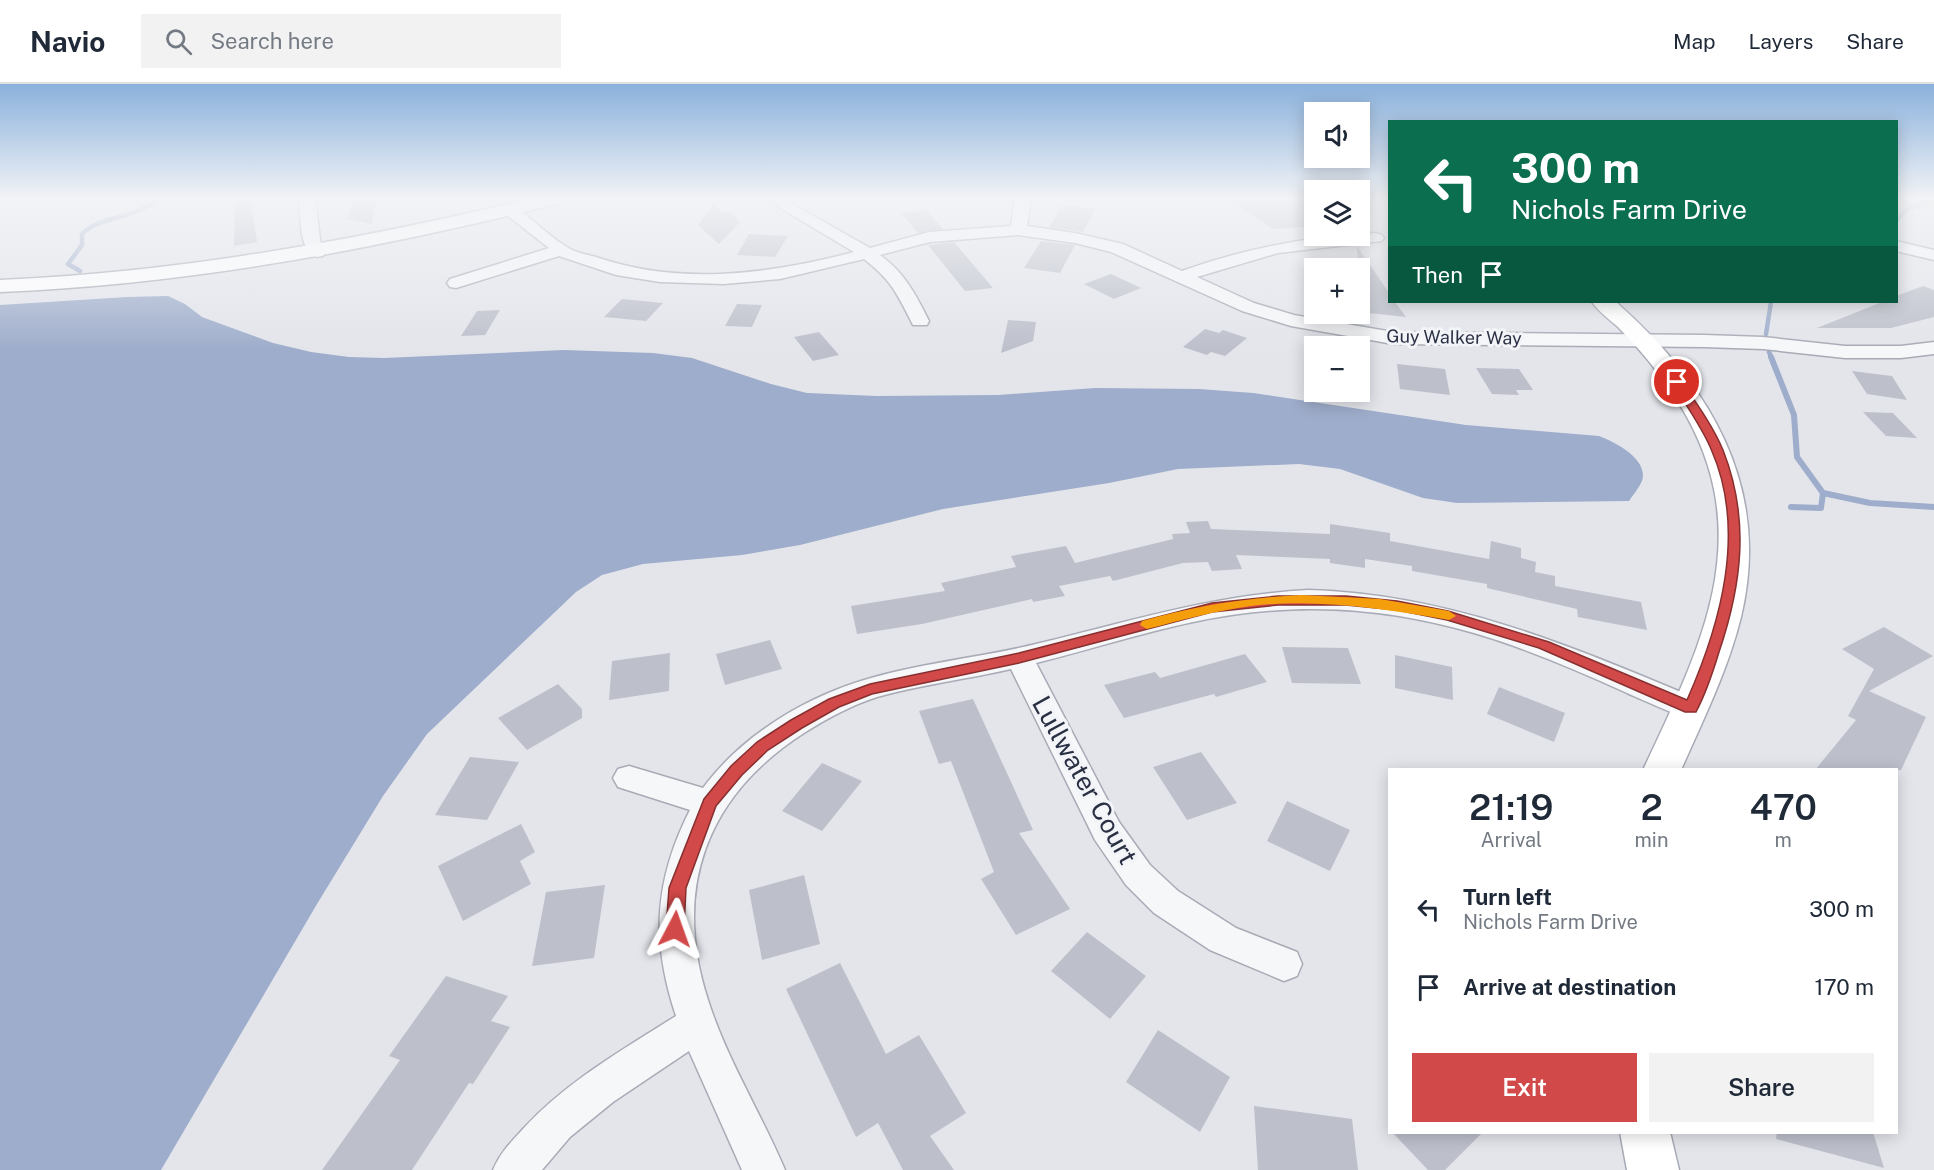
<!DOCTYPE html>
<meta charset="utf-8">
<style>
body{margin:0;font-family:"Public Sans",sans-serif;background:#f2f2f3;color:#1f2937;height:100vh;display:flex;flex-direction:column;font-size:22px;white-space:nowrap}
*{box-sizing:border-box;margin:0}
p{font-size:20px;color:#747a83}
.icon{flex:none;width:33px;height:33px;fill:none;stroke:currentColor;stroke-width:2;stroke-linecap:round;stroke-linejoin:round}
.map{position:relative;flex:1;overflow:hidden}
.panel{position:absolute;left:1388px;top:684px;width:510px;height:366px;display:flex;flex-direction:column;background:#fff;border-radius:0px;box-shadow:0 3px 15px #0003}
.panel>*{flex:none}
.banner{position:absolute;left:1388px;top:36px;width:510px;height:183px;border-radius:0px;box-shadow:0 3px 15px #0003;background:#0b6e4f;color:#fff;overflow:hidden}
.controls{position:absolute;left:1304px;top:18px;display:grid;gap:12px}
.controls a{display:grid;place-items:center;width:66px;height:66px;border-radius:0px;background:#fff;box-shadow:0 3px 15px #0003;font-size:30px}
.pin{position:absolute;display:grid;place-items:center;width:51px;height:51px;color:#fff;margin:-26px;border:3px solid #fff;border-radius:50%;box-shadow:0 2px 6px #0007}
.me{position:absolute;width:66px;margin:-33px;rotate:4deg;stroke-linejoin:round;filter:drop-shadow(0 0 4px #0008)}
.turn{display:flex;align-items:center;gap:21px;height:126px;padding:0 24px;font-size:27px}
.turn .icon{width:78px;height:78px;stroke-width:2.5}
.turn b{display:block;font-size:42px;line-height:51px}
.then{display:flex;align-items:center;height:57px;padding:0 24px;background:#0003;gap:12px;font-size:22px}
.eta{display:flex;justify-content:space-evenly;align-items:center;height:102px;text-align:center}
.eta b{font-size:36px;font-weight:600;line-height:42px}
.button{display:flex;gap:12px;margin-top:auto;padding:12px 24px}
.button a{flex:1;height:69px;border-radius:0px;background:#d14948;color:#fff;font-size:24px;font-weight:600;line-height:69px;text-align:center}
.button a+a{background:#f2f2f3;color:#1f2937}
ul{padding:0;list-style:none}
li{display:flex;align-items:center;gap:18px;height:78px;padding:0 24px}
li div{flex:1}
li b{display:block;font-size:22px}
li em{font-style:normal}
header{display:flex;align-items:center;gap:36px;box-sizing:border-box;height:84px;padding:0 30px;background:#fff;border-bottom:2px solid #e0e1e3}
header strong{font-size:28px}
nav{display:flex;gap:33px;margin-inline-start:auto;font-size:21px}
.search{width:420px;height:54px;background:#f2f2f3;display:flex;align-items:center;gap:15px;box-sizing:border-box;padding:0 21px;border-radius:0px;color:#747a83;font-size:22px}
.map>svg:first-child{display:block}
.green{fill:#c6d5c4}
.water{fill:#9eadcb}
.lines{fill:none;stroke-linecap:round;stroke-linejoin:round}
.stream-far1{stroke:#9eadcb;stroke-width:4.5}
.stream{stroke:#9eadcb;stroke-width:6}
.building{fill:#bdc0cb}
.street-casing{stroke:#a8abb6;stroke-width:3}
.secondary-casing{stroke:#a8abb6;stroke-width:3}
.street{fill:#f6f7f9;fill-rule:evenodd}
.secondary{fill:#fff;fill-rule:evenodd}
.route{fill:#d14948;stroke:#882f2f;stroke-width:1.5}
.slow{fill:#f59e0b}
.labels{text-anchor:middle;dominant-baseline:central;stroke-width:6;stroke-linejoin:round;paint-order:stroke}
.far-street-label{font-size:18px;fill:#2a3044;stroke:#f3f4f8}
.near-street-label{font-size:26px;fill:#2a3044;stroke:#f3f4f8}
</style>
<header>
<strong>Navio</strong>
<div class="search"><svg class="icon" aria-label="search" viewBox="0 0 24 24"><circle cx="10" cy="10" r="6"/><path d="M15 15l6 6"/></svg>Search here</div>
<nav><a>Map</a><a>Layers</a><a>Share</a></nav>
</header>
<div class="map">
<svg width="1934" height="1086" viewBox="0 0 1934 1086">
<rect width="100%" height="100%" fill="#e3e5eb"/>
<!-- green -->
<path class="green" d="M1896,114H1934V127L1917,125Z"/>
<!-- water -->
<path class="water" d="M168,212L185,220L202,233L273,259L311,268L349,273L384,274L564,266L653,269L692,274L771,300L807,309L876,312L998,311L1095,304L1199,305L1253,309L1466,341L1599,352C1615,358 1649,375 1642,397C1639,404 1633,411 1629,417L1457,419L1423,414L1340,385L1299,380L1178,385L1109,399L943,425L800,461L742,471L643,480L602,491L576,508L427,650L383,712L317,820L161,1086H0V221L127,213Z"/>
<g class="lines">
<!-- stream-far1 -->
<path class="stream-far1" d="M1897,136L1906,126L1934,115
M80,187L68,180L82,161V150C96,136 114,136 132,129C143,125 153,119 163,114
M1766,250L1771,218
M1769,268L1772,275"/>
<!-- stream -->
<path class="stream" d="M1771,273L1794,331L1797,373L1823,409
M1791,423L1821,424L1823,409L1870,419L1934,423"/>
</g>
<!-- building -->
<path class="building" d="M235,114H250L257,158L234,162Z
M353,114H377L372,140L347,135Z
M1226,114H1312L1314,142L1273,145Z
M713,120L723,129L729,127L740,138L719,160L698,141Z
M1062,122H1069L1095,125L1083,148L1049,143Z
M926,126L943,145L918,149L901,129Z
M749,150L788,152L775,173L737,171Z
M1041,157L1075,161L1060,189L1024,184Z
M954,158L993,204L965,207L928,161Z
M1357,162L1389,209V218H1395L1406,233L1360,228Z
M1111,190L1141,204L1114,215L1084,200Z
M1923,202L1934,206V233L1891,244H1817L1882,218H1896V212Z
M622,215L663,219L646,237L604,233Z
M737,220L762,221L752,243L725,242Z
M500,226L485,251L461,252L477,227Z
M1008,236L1036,238L1033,257L1001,269Z
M1205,245L1219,249L1223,246L1247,254L1225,272L1211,268L1207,271L1183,263Z
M819,248L839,271L813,277L794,253Z
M1397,280L1445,285L1450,311L1400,305Z
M1476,284L1519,285L1533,306H1516L1519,311L1492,310Z
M1852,287L1892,292L1907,316L1867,310Z
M1863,328L1893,329L1917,354L1886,352Z
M1208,437L1211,445L1330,450V440L1390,449V457L1489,475L1491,457L1521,464V474L1536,478L1535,488L1555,492V502L1641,518L1647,546L1578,533L1577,525L1487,504V500L1412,487V482L1365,475V484L1330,479V475L1236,471L1242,485L1212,487L1208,478L1183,479L1113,497L1110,492L1059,502L1065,512L1033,518L1032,515L922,540L857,550L851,522L945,507L941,499L1016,483L1011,472L1066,462L1075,479L1173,455L1172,450L1190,449L1186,438Z
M1884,543L1933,572L1869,607L1926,633L1901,686H1815L1856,636L1848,632L1874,585L1842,565Z
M770,556L782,585L725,601L716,570Z
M1282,563L1348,564L1361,600L1292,599Z
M670,569L669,607L609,616L612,577Z
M1245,570L1267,598L1216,613L1214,610L1124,634L1104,601L1155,588L1160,594Z
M1395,571L1452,583L1453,616L1395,604Z
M558,600L582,625V634L527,666L498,634Z
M1499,603L1565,629L1554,658L1487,630Z
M973,615L1033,746L1019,749L1070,825L1016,851L981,795L994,788L951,677L939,680L919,627Z
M1201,668L1237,719L1187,736L1153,683Z
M470,673L519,678L487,736L435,731Z
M822,679L862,697L822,747L782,727Z
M1287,717L1350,746L1330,787L1267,757Z
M521,740L535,768L520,777L531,800L463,837L438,782Z
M804,791L820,860L762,876L749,806Z
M605,801L594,874L532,882L546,808Z
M1087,848L1146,892L1110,935L1051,887Z
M840,879L886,970L919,951L966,1029L930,1052L954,1086H903L878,1039L856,1053L786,905Z
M446,892L508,912L491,937L510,943L473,1000L469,999L412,1086H322L400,976L389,972Z
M1158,946L1230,993L1200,1048L1126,998Z
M1254,1022L1352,1035L1358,1086H1258Z
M1392,1048H1483L1445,1086H1428Z
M1777,1048H1873L1884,1084L1776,1055Z"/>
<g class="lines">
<defs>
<path id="street" d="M299,114H315L320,156L325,168L323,172L317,173C298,168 301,130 299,114Z
M782,114L870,164L929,148L1011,142L1015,114H1031L1027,142L1075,149L1123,160L1182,187C1246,164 1311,152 1376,149L1382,151L1384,154L1382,157L1278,169L1197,193L1254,219L1294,231L1393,248L1704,251L1763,253L1845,262H1901L1934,258V270L1901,274H1845L1763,265L1704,263L1393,260L1291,242L1242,227L1111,168L1075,159L1018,151L930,158L880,171C905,189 916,211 929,237L927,241H913L911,237C896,208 891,196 864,175L780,195L724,200L660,198L616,191L559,172L456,204L450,203L447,199L450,195L549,164L504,129L502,126L510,121L516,123C533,136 551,154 570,165C578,169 588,171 596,173C679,202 771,190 854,168L777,122L774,119L777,116Z
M1896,157L1934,166V176L1896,167Z
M1308,506C1450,510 1571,562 1700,616L1705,624L1700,632L1690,635C1668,628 1648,618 1627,609C1590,592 1552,576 1514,562C1407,524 1305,514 1193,538C1140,549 1089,566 1036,579L1119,738L1150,781L1178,807L1236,844L1297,868L1302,880L1297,892L1284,897L1210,866L1154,829L1126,801L1095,756L1011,585C968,595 919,601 877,613C852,621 826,635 804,649C706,712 672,805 708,916C727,976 761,1029 785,1086H742L689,967L613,1018L570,1053L542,1086H493C500,1069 511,1058 523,1045C566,998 622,966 676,932C651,857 654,797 690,726L618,703L613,694L618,685L629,682L703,704C743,650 807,612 871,594C926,578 985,573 1040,559C1131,537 1214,511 1308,506Z"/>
<path id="secondary" d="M534,114H567L565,118C376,165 194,200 0,208V196C183,188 357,156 534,114Z
M1592,218H1616C1710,301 1772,403 1741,533C1728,586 1703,636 1681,686H1643C1704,557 1762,444 1673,310C1657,286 1638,263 1618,243C1609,235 1599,228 1592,218Z
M1620,1048H1670L1679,1086H1627Z"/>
</defs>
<!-- street casing -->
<use href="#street" class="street-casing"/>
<!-- secondary casing -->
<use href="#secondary" class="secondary-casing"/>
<!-- street -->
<use href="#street" class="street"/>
<!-- secondary -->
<use href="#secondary" class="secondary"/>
</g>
<!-- sky -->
<linearGradient id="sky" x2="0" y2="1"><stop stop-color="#8ab1dc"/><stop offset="0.43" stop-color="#f2f3f6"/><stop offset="1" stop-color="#f2f3f6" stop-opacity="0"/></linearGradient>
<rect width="1934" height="266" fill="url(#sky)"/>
<!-- route -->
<path class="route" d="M1673,295H1680C1695,317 1713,342 1723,366C1750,435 1742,500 1719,568C1713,588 1706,609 1696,628H1685L1539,564L1447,536L1397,526L1346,521H1278L1212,528L1019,579L872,610L839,623L802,644L768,666L742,691L716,722L686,804L684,845L681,851L675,853L669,851L666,845L669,804L704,715L731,682L757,658L791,636L829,615L870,600L1019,569L1212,519L1278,512H1346L1397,517L1448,527L1549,558L1687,616C1721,539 1747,446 1711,365C1701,341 1684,319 1672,298Z"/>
<!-- slow -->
<path class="slow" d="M1301,511L1380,515L1449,527L1456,532L1449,536C1384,525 1317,514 1251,522C1215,527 1182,536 1147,545L1140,541L1142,537C1196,522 1245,514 1301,511Z"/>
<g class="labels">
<!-- far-street labels -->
<g class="far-street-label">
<text transform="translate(1454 253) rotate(1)">Guy Walker Way</text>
</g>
<!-- near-street labels -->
<g class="near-street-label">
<text transform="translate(1085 696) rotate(61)">Lullwater Court</text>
</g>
</g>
</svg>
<div class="controls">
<a><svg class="icon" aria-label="sound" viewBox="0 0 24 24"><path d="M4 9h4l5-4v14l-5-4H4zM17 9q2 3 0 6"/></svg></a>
<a><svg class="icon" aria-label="layers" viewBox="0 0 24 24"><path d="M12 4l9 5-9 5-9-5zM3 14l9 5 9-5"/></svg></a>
<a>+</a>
<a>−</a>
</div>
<div class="pin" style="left:1677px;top:298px;background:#d93025"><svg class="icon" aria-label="arrive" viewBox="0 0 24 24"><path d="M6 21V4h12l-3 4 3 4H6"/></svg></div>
<svg class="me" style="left:675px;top:845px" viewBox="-20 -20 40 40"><path d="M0-17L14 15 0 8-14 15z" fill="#d14948" stroke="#fff" stroke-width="4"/></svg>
<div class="banner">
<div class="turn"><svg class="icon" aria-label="left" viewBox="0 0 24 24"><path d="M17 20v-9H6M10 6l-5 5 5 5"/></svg><div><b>300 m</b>Nichols Farm Drive</div></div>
<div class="then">Then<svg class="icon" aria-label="arrive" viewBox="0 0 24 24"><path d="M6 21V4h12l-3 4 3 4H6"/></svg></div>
</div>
<section class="panel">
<div class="eta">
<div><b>21:19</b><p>Arrival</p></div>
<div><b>2</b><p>min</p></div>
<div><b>470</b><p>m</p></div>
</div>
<ul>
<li><svg class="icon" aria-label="left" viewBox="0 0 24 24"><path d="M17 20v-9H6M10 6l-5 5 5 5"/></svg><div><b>Turn left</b><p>Nichols Farm Drive</p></div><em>300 m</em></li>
<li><svg class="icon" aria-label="arrive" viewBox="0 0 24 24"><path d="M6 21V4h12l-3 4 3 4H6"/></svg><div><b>Arrive at destination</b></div><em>170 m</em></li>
</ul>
<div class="button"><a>Exit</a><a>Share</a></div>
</section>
</div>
